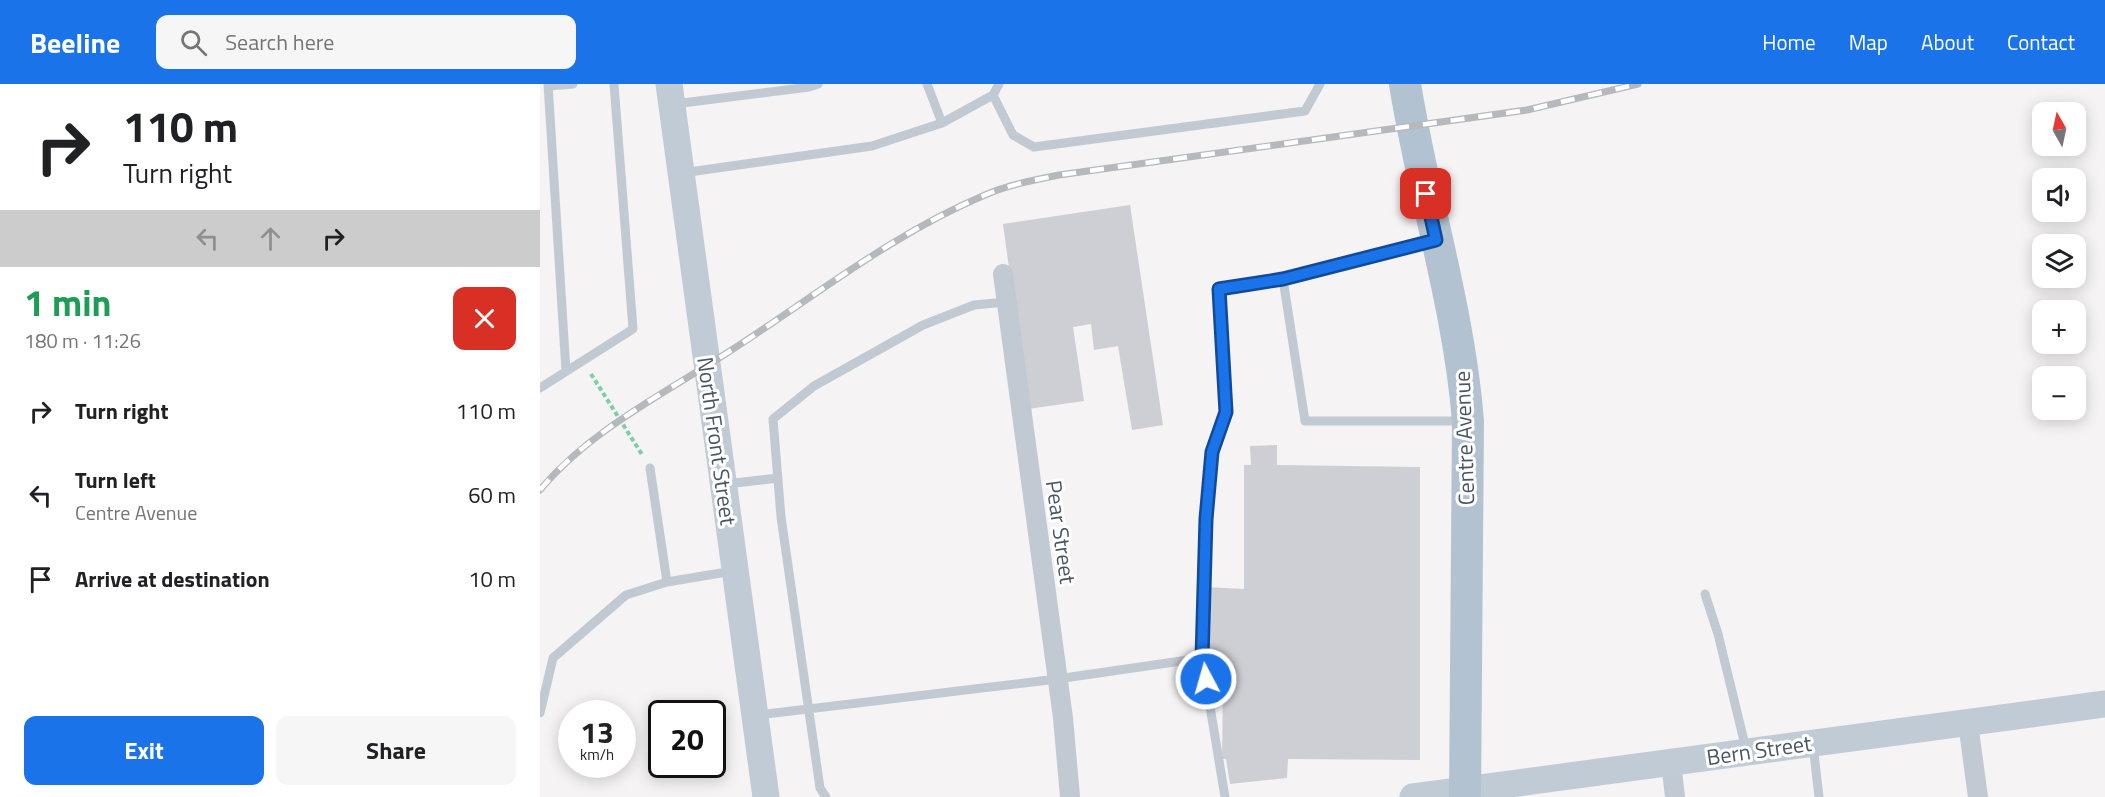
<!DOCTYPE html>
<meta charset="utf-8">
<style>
body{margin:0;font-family:"Titillium Web",sans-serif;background:#f6f6f6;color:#202124;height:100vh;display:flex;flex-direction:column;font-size:22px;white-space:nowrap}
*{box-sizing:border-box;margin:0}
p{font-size:20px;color:#757577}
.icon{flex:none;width:33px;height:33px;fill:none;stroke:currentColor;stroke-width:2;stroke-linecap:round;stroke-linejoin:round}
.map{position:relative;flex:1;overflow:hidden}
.panel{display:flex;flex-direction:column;background:#fff;width:540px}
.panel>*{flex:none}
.banner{background:#fff;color:#202124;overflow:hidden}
.needle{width:39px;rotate:351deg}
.tools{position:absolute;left:1492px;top:18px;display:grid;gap:12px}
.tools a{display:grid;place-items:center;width:54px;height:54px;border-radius:12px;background:#fff;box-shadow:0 3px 15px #0003;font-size:30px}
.speed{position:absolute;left:18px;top:616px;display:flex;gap:12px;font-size:30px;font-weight:700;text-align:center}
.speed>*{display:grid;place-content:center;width:78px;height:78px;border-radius:50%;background:#fff;box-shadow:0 3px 15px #0003;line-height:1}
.speed small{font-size:15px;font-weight:400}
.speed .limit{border:3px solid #111;border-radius:9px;background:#fff;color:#111}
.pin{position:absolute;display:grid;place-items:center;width:51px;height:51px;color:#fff;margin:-26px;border-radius:12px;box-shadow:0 3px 9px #0006}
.me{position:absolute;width:66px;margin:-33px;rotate:354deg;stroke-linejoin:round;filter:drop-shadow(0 0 4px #0008)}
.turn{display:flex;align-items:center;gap:21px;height:126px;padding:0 24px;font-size:27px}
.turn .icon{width:78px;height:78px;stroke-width:2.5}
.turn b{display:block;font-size:42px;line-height:51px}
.lanes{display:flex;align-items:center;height:57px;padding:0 24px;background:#0003;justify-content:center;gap:30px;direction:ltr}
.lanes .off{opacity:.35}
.round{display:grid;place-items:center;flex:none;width:63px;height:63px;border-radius:12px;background:#f6f6f6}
.summary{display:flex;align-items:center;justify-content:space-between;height:102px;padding:0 24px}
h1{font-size:36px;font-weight:700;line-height:45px;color:#1e9e55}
.action{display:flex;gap:12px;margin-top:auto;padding:12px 24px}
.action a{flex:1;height:69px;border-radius:12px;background:#1a73e8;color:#fff;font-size:24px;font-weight:700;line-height:69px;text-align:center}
.action a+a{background:#f6f6f6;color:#202124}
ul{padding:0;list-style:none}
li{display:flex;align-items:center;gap:18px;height:84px;padding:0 24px}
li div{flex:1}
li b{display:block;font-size:22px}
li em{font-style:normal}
header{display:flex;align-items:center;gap:36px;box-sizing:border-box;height:84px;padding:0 30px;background:#1a73e8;color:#fff}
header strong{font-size:28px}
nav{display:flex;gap:33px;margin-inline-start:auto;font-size:21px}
.search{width:420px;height:54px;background:#f6f6f6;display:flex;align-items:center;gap:15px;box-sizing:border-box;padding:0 21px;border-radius:12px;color:#757577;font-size:22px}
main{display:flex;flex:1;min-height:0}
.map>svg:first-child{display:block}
.building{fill:#cdcfd5}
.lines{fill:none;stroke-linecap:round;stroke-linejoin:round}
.path{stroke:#7ad0a6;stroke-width:4;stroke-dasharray:4.5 3;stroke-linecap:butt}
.lane{stroke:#c1cad2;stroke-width:9}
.street{stroke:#c1cad2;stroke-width:20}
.secondary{stroke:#c1cbd6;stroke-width:27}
.primary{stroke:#b3c2d1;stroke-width:32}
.rail-casing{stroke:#b5b8bd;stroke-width:7}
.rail{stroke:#fff;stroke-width:4.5;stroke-dasharray:14;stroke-linecap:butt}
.route-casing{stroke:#114b97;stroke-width:15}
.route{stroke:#1a73e8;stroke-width:10}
.labels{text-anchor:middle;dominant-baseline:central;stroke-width:6;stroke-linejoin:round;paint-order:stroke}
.street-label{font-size:22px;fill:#4a5661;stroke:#fff}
</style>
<header>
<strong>Beeline</strong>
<div class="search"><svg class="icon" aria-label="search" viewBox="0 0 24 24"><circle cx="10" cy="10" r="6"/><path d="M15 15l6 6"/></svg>Search here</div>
<nav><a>Home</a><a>Map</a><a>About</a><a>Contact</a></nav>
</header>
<main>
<section class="panel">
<div class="banner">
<div class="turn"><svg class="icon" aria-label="right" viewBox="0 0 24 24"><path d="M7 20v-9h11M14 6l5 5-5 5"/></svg><div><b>110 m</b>Turn right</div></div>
<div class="lanes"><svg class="icon off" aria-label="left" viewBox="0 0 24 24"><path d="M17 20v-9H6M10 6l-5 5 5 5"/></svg><svg class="icon off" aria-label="ahead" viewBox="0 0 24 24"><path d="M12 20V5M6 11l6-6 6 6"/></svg><svg class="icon" aria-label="right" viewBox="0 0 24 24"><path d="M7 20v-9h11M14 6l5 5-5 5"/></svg></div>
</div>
<div class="summary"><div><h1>1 min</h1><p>180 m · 11:26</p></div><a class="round" style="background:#d93025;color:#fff"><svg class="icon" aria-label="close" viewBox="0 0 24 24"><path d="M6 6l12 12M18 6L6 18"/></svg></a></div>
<ul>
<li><svg class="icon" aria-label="right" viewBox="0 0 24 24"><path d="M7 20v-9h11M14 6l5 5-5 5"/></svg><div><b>Turn right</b></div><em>110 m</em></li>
<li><svg class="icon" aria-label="left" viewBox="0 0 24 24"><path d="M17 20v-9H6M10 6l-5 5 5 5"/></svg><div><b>Turn left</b><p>Centre Avenue</p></div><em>60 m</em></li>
<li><svg class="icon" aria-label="arrive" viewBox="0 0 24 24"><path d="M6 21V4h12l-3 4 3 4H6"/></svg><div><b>Arrive at destination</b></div><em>10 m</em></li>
</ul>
<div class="action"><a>Exit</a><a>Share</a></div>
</section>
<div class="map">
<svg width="1565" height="713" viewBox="0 0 1565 713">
<rect width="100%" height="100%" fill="#f5f3f3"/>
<!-- building -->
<path class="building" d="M590,121L623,341L592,346L578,262L554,266L551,240L533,243L544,317L488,325L463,140Z
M737,361V381L880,383V676L748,675L747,694L690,700L686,675H682L683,594H672V573L667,572L665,503L704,505V381H711L710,362Z"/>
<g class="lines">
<!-- path -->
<path class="path" d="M51,290L103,372"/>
<!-- lane -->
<path class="lane" d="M8,0L26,287
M387,0L402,39
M9,2L33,0
M453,11L473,51L494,63L765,27L780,0
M134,20L269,3L278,0
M142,89L332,62L402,39L453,11L459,0
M893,156L743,195L765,337H922
M0,304L93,245L74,0
M186,400L238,394
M127,498L193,487
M1165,510L1178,550L1206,665
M0,629L13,574L86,511L127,498L110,384
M218,631L517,595L662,574
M1273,661L1279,713
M286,713L280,704L241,433L233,335L274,302L383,241L434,221L467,218
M685,713L662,574L666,435L672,368L686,328L679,205L743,195"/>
<!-- street -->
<path class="street" d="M463,190L523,634L530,713
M1428,639L1438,713
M1131,678L1135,713"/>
<!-- secondary -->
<path class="secondary" d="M129,0L226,713
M873,713L1565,620"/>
<!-- primary -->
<path class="primary" d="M865,0C883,113 919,223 928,337L925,713"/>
<defs>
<path id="rail" d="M0,406C50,346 125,309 190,267C274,213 352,150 445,111C468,101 494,96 519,91L987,26L1098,0"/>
</defs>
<!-- rail casing -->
<use href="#rail" class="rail-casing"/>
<!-- rail -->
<use href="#rail" class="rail"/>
</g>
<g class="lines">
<defs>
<path id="route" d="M666,595L662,574L666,435L672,368L686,328L679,205L743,195L896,156L886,110"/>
</defs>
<!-- route casing -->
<use href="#route" class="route-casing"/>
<!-- route -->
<use href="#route" class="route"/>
</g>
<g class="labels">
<!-- street labels -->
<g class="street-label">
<text transform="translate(924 354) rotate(-92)">Centre Avenue</text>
<text transform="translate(177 357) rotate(82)">North Front Street</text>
<text transform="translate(521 448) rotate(82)">Pear Street</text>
<text transform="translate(1219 666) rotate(-8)">Bern Street</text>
</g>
</g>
</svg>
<div class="tools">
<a><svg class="needle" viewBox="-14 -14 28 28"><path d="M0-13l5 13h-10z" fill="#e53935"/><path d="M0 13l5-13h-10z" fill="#757577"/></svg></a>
<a><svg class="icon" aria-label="sound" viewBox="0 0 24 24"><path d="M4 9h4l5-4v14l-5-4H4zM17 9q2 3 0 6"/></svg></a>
<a><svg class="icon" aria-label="layers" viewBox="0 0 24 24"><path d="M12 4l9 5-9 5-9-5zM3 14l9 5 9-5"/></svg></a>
<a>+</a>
<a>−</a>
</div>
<div class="speed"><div>13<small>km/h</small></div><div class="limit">20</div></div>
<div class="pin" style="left:886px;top:110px;background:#d93025"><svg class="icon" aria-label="arrive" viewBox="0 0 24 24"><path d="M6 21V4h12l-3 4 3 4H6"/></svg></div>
<svg class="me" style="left:666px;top:595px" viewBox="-20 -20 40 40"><circle r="17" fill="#1a73e8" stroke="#fff" stroke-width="3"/><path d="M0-11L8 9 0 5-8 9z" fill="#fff"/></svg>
</div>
</main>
